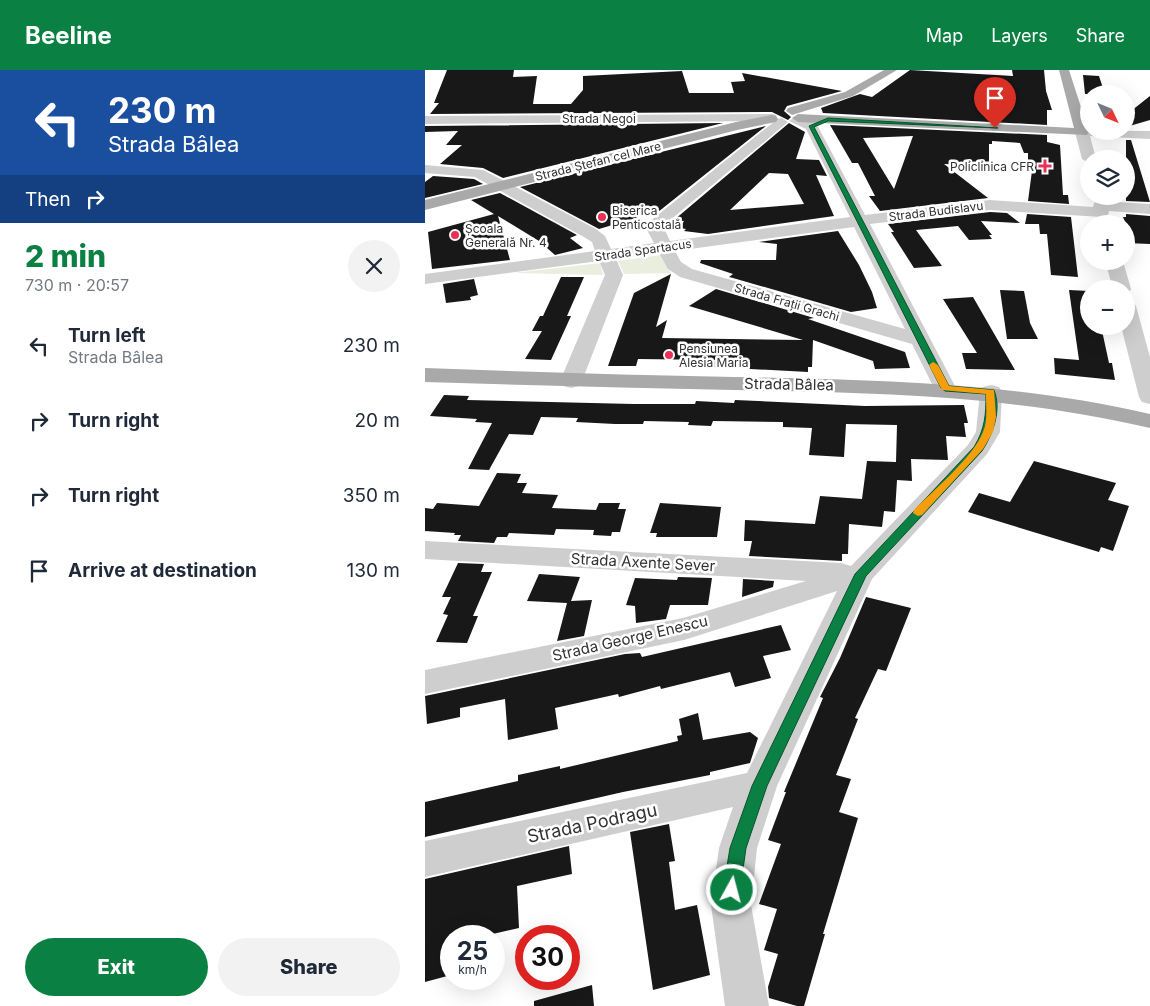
<!DOCTYPE html>
<meta charset="utf-8">
<style>
body{margin:0;font-family:Inter,sans-serif;background:#f2f2f3;color:#1f2937;height:100vh;display:flex;flex-direction:column;font-size:19px;white-space:nowrap}
*{box-sizing:border-box;margin:0}
p{font-size:16px;color:#747a83}
.icon{flex:none;width:28px;height:28px;fill:none;stroke:currentColor;stroke-width:2;stroke-linecap:round;stroke-linejoin:round}
.map{position:relative;flex:1;overflow:hidden}
.sheet{display:flex;flex-direction:column;background:#fff;width:425px}
.sheet>*{flex:none}
.hud{background:#1a4fa0;color:#fff;overflow:hidden}
.needle{width:32px;rotate:133deg}
.buttons{position:absolute;left:655px;top:15px;display:grid;gap:10px}
.buttons a{display:grid;place-items:center;width:55px;height:55px;border-radius:50%;background:#fff;box-shadow:0 5px 20px #0002;font-size:25px}
.speed{position:absolute;left:15px;top:855px;display:flex;gap:10px;font-size:25px;font-weight:700;text-align:center}
.speed>*{display:grid;place-content:center;width:65px;height:65px;border-radius:50%;background:#fff;box-shadow:0 5px 20px #0002;line-height:1}
.speed small{font-size:12px;font-weight:400}
.speed .limit{border:8px solid #d22;background:#fff;color:#111}
.pin{position:absolute;display:grid;place-items:center;width:42px;height:42px;color:#fff;margin:-51px -21px;border-radius:50% 50% 50% 0;rotate:-45deg;box-shadow:0 0 5px #0007}
.pin .icon{rotate:45deg}
.me{position:absolute;width:55px;margin:-28px;rotate:7deg;stroke-linejoin:round;filter:drop-shadow(0 0 4px #0008)}
.turn{display:flex;align-items:center;gap:18px;height:105px;padding:0 25px;font-size:22px}
.turn .icon{width:65px;height:65px;stroke-width:2.5}
.turn b{display:block;font-size:35px;line-height:42px}
.then{display:flex;align-items:center;height:48px;padding:0 25px;background:#0003;gap:10px;font-size:19px}
.round{display:grid;place-items:center;flex:none;width:52px;height:52px;border-radius:26px;background:#f2f2f3}
.head{display:flex;align-items:center;justify-content:space-between;height:85px;padding:0 25px}
h1{font-size:30px;font-weight:800;line-height:38px;color:#0b8043}
.cta{display:flex;gap:10px;margin-top:auto;padding:10px 25px}
.cta a{flex:1;height:58px;border-radius:30px;background:#0b8043;color:#fff;font-size:20px;font-weight:800;line-height:58px;text-align:center}
.cta a+a{background:#f2f2f3;color:#1f2937}
ul{padding:0;list-style:none}
li{display:flex;align-items:center;gap:15px;height:75px;padding:0 25px}
li div{flex:1}
li b{display:block;font-size:19px}
li em{font-style:normal}
header{display:flex;align-items:center;gap:30px;box-sizing:border-box;height:70px;padding:0 25px;background:#0b8043;color:#fff}
header strong{font-size:24px}
nav{display:flex;gap:28px;margin-inline-start:auto;font-size:18px}
main{display:flex;flex:1;min-height:0}
.map>svg:first-child{display:block}
.green{fill:#e9eedf}
.building{fill:#181818;fill-rule:evenodd}
.lines{fill:none;stroke-linecap:round;stroke-linejoin:round}
.minor{fill:#cecece;fill-rule:evenodd}
.major{fill:#a9a9a9;fill-rule:evenodd}
.route{fill:#0b8043;stroke:#07532c}
.slow{fill:#f59e0b}
.poi-dot{fill:#e93158;stroke:#fff;stroke-width:2}
.labels{text-anchor:middle;dominant-baseline:central;stroke-width:5;stroke-linejoin:round;paint-order:stroke}
.far-street-label{font-size:12px;fill:#313131;stroke:#fff}
.far-poi-label{font-size:12px;fill:#313131;stroke:#fff;text-anchor:start}
.street-label{font-size:15px;fill:#313131;stroke:#fff}
.near-street-label{font-size:18px;fill:#313131;stroke:#fff}
</style>
<header>
<strong>Beeline</strong>
<nav><a>Map</a><a>Layers</a><a>Share</a></nav>
</header>
<main>
<section class="sheet">
<div class="hud">
<div class="turn"><svg class="icon" aria-label="left" viewBox="0 0 24 24"><path d="M17 20v-9H6M10 6l-5 5 5 5"/></svg><div><b>230 m</b>Strada Bâlea</div></div>
<div class="then">Then<svg class="icon" aria-label="right" viewBox="0 0 24 24"><path d="M7 20v-9h11M14 6l5 5-5 5"/></svg></div>
</div>
<div class="head"><div><h1>2 min</h1><p>730 m · 20:57</p></div><a class="round"><svg class="icon" aria-label="close" viewBox="0 0 24 24"><path d="M6 6l12 12M18 6L6 18"/></svg></a></div>
<ul>
<li><svg class="icon" aria-label="left" viewBox="0 0 24 24"><path d="M17 20v-9H6M10 6l-5 5 5 5"/></svg><div><b>Turn left</b><p>Strada Bâlea</p></div><em>230 m</em></li>
<li><svg class="icon" aria-label="right" viewBox="0 0 24 24"><path d="M7 20v-9h11M14 6l5 5-5 5"/></svg><div><b>Turn right</b></div><em>20 m</em></li>
<li><svg class="icon" aria-label="right" viewBox="0 0 24 24"><path d="M7 20v-9h11M14 6l5 5-5 5"/></svg><div><b>Turn right</b></div><em>350 m</em></li>
<li><svg class="icon" aria-label="arrive" viewBox="0 0 24 24"><path d="M6 21V4h12l-3 4 3 4H6"/></svg><div><b>Arrive at destination</b></div><em>130 m</em></li>
</ul>
<div class="cta"><a>Exit</a><a>Share</a></div>
</section>
<div class="map">
<svg width="725" height="936" viewBox="0 0 725 936">
<rect width="100%" height="100%" fill="#fff"/>
<!-- green -->
<path class="green" d="M235,185L246,203L199,204L193,191Z
M175,193L178,205L89,203Z"/>
<!-- building -->
<path class="building" d="M22,0H89L88,7L112,6L108,34H146L158,20V6L257,1L264,23H309L306,12L320,11L317,3L417,21L362,36L359,41L366,47L363,50L347,42L5,44L14,33H9Z
M485,0L588,6L587,0H619L621,21L627,40H622V55L398,43L396,38L435,24L447,27Z
M658,5L674,6L680,24H660Z
M725,26V50L701,57V45Z
M298,53L78,108L58,98L15,94L37,75H21L33,61L0,62V56Z
M364,53L380,62L371,89L394,90L402,106L391,105L409,146L283,164L259,161L261,159L255,158L259,151L249,150ZM344,103L363,104L379,134L305,140Z
M405,55L622,65V72L635,75L638,125H643L644,134L603,131L607,101L603,100V83H599L595,73L567,71V74H564V96L519,94L563,128L455,141L444,126H450L433,93H427ZM488,66L469,119L438,68Z
M341,56L228,146L221,145L174,159L95,117Z
M701,70H706L725,132L701,131Z
M8,106L49,109L58,114L0,128V112Z
M75,123L152,165L145,168L158,178L130,185L114,171L73,146L85,190L7,199L3,162L69,144L46,130Z
M565,142L582,143L595,153L556,151L567,165H564L567,169L544,170L533,156L491,160L517,196L489,198L466,162H469L463,154Z
M602,144L646,147L653,207L626,205L622,164H615L614,154H600Z
M701,144L725,146V174L701,173V154L698,147H701Z
M413,161L434,195L447,222L452,238L426,242L308,208L304,207L308,204L275,193L276,190H351L352,174L334,172Z
M246,204L231,257L242,250L237,268L378,270L264,236L291,219L389,248L383,249L480,282L485,298L450,299L448,291L388,270L387,297H383V302L288,297L290,290L213,289L211,296H183L209,223Z
M136,207H159L142,246H146L126,290L100,289L117,261H107L115,246H118Z
M49,209L53,225L45,227L46,230L21,233L18,214Z
M575,220L599,221L605,253L613,269H582Z
M644,220L664,221V256H676L684,293H687L690,310L630,304L629,288L654,290Z
M548,227L590,300L541,299L537,283H552L518,229Z
M19,325L44,326L42,330L208,334H270L271,331L309,333L310,330L440,336L539,335L543,353H539L541,367L521,366L523,390L486,389L487,411L472,410L470,442L459,441L457,457L424,454L423,484H417V491L324,486L327,471H319L320,450L390,454L395,426L437,429L442,391L471,392L472,355L421,354L419,387L384,385L387,358L358,357V352L288,351L286,356L263,355L264,352L219,351L218,354H190L151,352L153,348L116,347L108,365L84,364L64,400L43,399L67,353L50,352L52,349L5,346Z
M609,391L691,413L683,430L704,436L688,481L676,477L674,482L543,442L554,423L585,432Z
M72,403L96,404L92,413H102L97,423L133,425L127,438L171,440L174,433H195L193,439H201L195,462H187L186,466L168,465L169,460L131,459L129,465L84,463L82,467H72L69,473L33,471L36,465H29L30,463L0,461V438L8,439L12,433L54,436Z
M235,433L296,437L292,467H231L232,463H225Z
M33,493L59,494L56,502H67L48,546H53L42,573L11,572L23,545L18,544L26,527H17Z
M114,504L155,507L146,531L167,530L159,566L132,571L142,533L102,531Z
M253,507L287,508L283,535H245L241,549L211,553L210,536L201,535L210,508L252,510Z
M318,509L349,511L348,517L317,527Z
M441,527L486,538L461,601L453,599L430,648L433,649L411,705L426,709L414,742L433,748L398,864H400L379,936H372L344,928L343,917L353,884L339,880L352,839L334,834L356,774L343,770L361,722H359L398,628L395,627L415,588Z
M356,555L366,580L338,586L346,608L310,617L305,602L236,619L235,616L194,627L193,624L130,638L133,659L83,670L80,629L35,638V647L2,654L0,626L200,584L215,583L217,587Z
M273,643L278,670L325,662L333,668L325,693L285,702V705L198,722L0,767V732L93,711V705L135,696V699L253,671L252,666L257,665L254,649Z
M244,754L250,791L244,792L250,840L272,835L285,905L228,920L205,762Z
M144,776L147,804L92,816L94,858L59,866H26V905L0,912V809Z
M167,915L169,936H109V931Z"/>
<g class="lines">
<!-- minor -->
<path class="minor" d="M347,44L351,45L352,49L357,48L363,52L238,156L245,171L425,147L381,59L364,51L370,47L391,53L440,145L565,130L668,137L669,133L675,131L725,134V144L684,141L683,145L677,147L565,140L445,154L531,318L528,323L520,325L512,323L509,318L487,274L255,207L243,199L234,183L191,189L198,205L157,311L154,316L146,318L138,316L135,311L180,205L174,191L0,214V204L170,181L167,172L159,167L50,107L0,103V95L58,100L171,159L180,166L186,179L229,173L222,160L224,152L350,51L0,54V46ZM429,157L480,259L267,199L256,192L250,181Z
M664,58V61H725V69L665,66L671,89H664V93L657,89L650,62L652,59Z
M680,191H698L706,219L704,223L701,224V219H688Z
M701,230L708,232L711,236L725,287V334L717,332L714,327L696,256H701Z
M566,315L574,317L577,322L575,362L562,384L447,509L352,716L332,778L326,835L344,936H300L286,835L294,778L308,737L0,807V771L322,703L412,521L259,570L0,624V600L258,548L381,511L0,489V471L416,493L426,496L543,375L551,362L555,322L558,317Z"/>
<!-- major -->
<path class="major" d="M459,0H472L428,26L367,45L361,41L363,38L420,22Z
M634,0H644L664,62L662,65L373,52L367,48L373,44L649,58Z
M347,45L351,46L353,49L351,52L312,60L0,140V130L311,52Z
M0,298C103,302 206,305 309,307C452,310 585,312 725,344V358C585,325 452,323 309,320C206,318 103,315 0,312Z"/>
</g>
<!-- route -->
<path class="route" d="M403,48L573,58L403,51L389,57L524,316L569,320C577,340 568,364 557,381L441,506L342,716L321,778L315,820L313,825L307,828L301,825L298,820L305,778L327,716L430,504L549,377C560,359 561,345 561,324L520,321L516,318L384,56Z"/>
<!-- slow -->
<path class="slow" d="M508,292L513,295L524,316L569,320L571,347L568,362L558,379L497,445L493,446L488,443L489,440C508,421 549,386 558,362C563,351 561,336 561,324L517,320L504,295Z"/>
<!-- markers -->
<g class="poi-dot">
<path d="M617.5 88.5h5v5h5v5h-5v5h-5v-5h-5v-5h5z"/>
<circle cx="177" cy="147" r="5"/>
<circle cx="30" cy="165" r="5"/>
<circle cx="244" cy="285" r="5"/>
</g>
<g class="labels">
<!-- far-street labels -->
<g class="far-street-label">
<text x="174" y="48">Strada Negoi</text>
<text transform="translate(173 91) rotate(-14)">Strada Ștefan cel Mare</text>
<text transform="translate(511 141) rotate(-7)">Strada Budislavu</text>
<text transform="translate(218 180) rotate(-8)">Strada Spartacus</text>
<text transform="translate(362 232) rotate(16)">Strada Frații Grachi</text>
</g>
<!-- far-poi labels -->
<g class="far-poi-label">
<text x="609" y="96" text-anchor="end">Policlinica CFR</text>
<text x="187" y="140">Biserica<tspan x="187" dy="14">Penticostală</tspan></text>
<text x="40" y="158">Școala<tspan x="40" dy="14">Generală Nr. 4</tspan></text>
<text x="254" y="278">Pensiunea<tspan x="254" dy="14">Alesia Maria</tspan></text>
</g>
<!-- street labels -->
<g class="street-label">
<text transform="translate(364 314) rotate(1)">Strada Bâlea</text>
<text transform="translate(218 492) rotate(3)">Strada Axente Sever</text>
<text transform="translate(205 568) rotate(-13)">Strada George Enescu</text>
</g>
<!-- near-street labels -->
<g class="near-street-label">
<text transform="translate(167 753) rotate(-12)">Strada Podragu</text>
</g>
</g>
</svg>
<div class="buttons">
<a><svg class="needle" viewBox="-14 -14 28 28"><path d="M0-13l5 13h-10z" fill="#e53935"/><path d="M0 13l5-13h-10z" fill="#747a83"/></svg></a>
<a><svg class="icon" aria-label="layers" viewBox="0 0 24 24"><path d="M12 4l9 5-9 5-9-5zM3 14l9 5 9-5"/></svg></a>
<a>+</a>
<a>−</a>
</div>
<div class="speed"><div>25<small>km/h</small></div><div class="limit">30</div></div>
<div class="pin" style="left:570px;top:58px;background:#d93025"><svg class="icon" aria-label="arrive" viewBox="0 0 24 24"><path d="M6 21V4h12l-3 4 3 4H6"/></svg></div>
<svg class="me" style="left:307px;top:820px" viewBox="-20 -20 40 40"><circle r="17" fill="#0b8043" stroke="#fff" stroke-width="3"/><path d="M0-11L8 9 0 5-8 9z" fill="#fff"/></svg>
</div>
</main>
